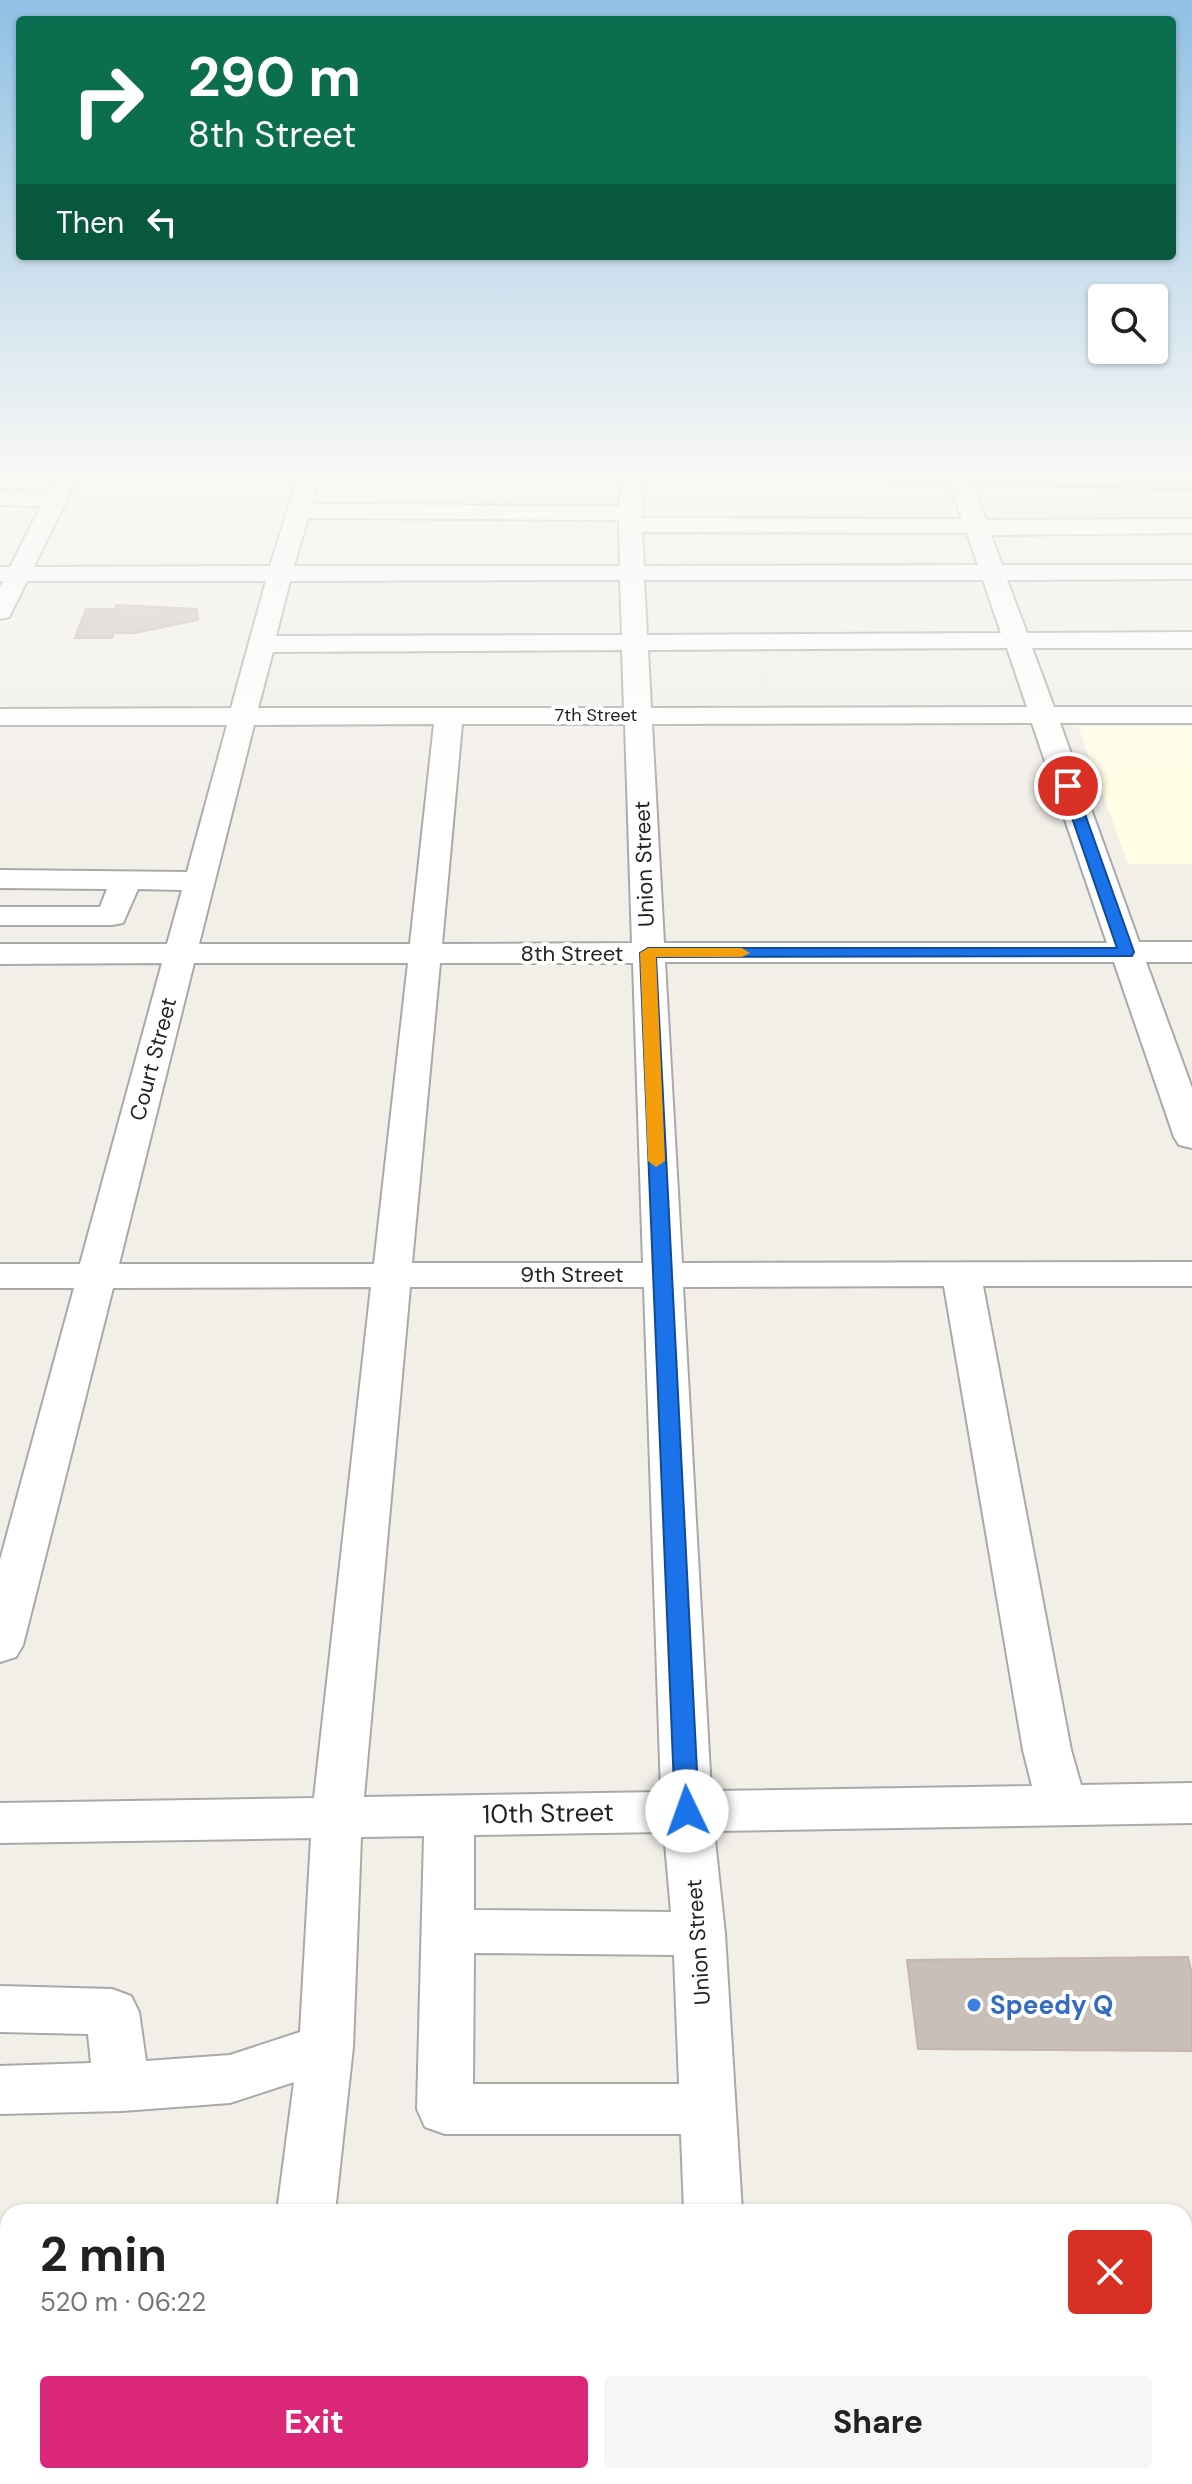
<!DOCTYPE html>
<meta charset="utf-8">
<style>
body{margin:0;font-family:"DM Sans",sans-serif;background:#f6f6f6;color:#222;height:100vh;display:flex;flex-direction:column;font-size:30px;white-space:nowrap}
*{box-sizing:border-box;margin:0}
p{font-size:26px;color:#767676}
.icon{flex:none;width:44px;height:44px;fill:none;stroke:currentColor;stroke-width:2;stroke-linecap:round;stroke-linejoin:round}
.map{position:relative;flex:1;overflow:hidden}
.sheet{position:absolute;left:0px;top:2204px;width:1192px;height:280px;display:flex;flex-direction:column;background:#fff;border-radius:24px 24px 0 0;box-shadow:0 2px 6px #0004}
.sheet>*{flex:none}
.hud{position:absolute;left:16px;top:16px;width:1160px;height:244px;border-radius:8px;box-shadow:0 2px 6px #0004;background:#0b6e4f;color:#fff;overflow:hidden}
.tools{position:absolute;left:1088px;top:284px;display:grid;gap:16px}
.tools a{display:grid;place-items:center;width:80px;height:80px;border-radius:8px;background:#fff;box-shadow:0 2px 6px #0004;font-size:40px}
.pin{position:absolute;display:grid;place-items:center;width:68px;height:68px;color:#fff;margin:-34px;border:4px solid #fff;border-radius:50%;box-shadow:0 2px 8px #0007}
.me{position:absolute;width:88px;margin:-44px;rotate:357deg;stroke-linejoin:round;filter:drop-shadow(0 0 6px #0008)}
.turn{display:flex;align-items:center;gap:28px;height:168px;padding:0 40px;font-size:36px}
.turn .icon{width:104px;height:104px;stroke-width:2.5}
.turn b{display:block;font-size:56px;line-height:68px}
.then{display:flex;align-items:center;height:76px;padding:0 40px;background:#0003;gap:16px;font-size:30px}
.round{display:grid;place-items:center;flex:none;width:84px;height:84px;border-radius:8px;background:#f6f6f6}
.headline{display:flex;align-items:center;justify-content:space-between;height:136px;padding:0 40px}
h1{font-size:48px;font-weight:700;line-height:60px}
.action{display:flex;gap:16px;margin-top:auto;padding:16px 40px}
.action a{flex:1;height:92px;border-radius:8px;background:#db2777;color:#fff;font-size:32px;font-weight:700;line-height:92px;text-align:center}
.action a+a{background:#f6f6f6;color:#222}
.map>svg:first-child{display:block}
.education{fill:#ffffe5}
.building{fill:#c7bfb8;stroke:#c4b6ab;stroke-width:2}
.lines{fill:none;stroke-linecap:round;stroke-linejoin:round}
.minor-casing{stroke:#a9a9a9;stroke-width:4}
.major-casing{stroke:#a06b00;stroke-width:4}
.minor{fill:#fff;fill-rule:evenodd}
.major{fill:#fcd6a4;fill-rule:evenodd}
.route{fill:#1a73e8;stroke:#114b97;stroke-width:2}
.slow{fill:#f59e0b}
.shop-dot{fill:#3f7fe0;stroke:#fff;stroke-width:3}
.labels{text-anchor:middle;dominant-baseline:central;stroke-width:8;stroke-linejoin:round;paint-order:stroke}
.far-street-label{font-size:18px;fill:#222;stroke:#fff}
.street-label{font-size:22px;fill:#222;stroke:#fff}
.near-street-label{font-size:26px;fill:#222;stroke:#fff}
.near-shop-label{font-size:26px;font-weight:bold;fill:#366cbe;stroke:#fff;text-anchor:start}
</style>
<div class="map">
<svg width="1192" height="2484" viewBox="0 0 1192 2484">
<rect width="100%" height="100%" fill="#f2efe9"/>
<!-- education -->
<path class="education" d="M1078,726H1192V864H1128Z"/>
<!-- building -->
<path class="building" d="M116,605L197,609L198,620L135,633H114L112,638H75L86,609H115Z
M1188,1957L1192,1974V2051L918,2049L907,1960Z"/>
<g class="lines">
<defs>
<path id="minor" d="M57,474H79L34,567L270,566L299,474H321L312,504L619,506L623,474H645L642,518L962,519L947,474H969L986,520L1192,519V533L991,535L1002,565H1192V579L1007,580L1027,633L1192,632V648H1032L1054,707H1192V723H1060L1139,942H1192V962H1146L1192,1088V1148L1179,1145L1174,1137L1114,962H665L682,1263L1192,1262V1286H983L1071,1750L1081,1785L1192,1783V1823L714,1831L725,1934L742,2212H684L681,2134H445L425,2127L417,2109L424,1836L361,1837L353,2047L335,2212H277L294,2082L230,2103L122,2111L0,2114V2066L91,2063L88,2034L0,2032V1986L112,1989L131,1996L139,2012L146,2061L230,2055L300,2032L311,1838L0,1843V1803L314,1798L371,1287L113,1288L23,1645L16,1657L0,1662V1560L74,1288H0V1264H80L162,963L0,964V944H167L182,890L138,889L123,923L112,925H0V907H100L107,889L0,888V870L187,872L227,725H0V709L231,708L266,581H27L9,617L0,619V587L3,581H0V567H10L41,506L0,505V491L48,492ZM308,518L619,520L620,566H294ZM642,532L967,533L978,565L644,566ZM620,580L622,635L276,636L290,581ZM644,580H983L1001,633L647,635ZM1007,648L1027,707L651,708L648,650ZM622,650L624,708H258L273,652ZM1032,723L1107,943H664L652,724ZM434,724L410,944H199L254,725ZM462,724H625L632,943L442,944ZM194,963H408L374,1264H119ZM440,963H633L643,1263H412ZM944,1286L1023,1750L1032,1786L711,1791L683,1287ZM410,1287H644L661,1792L364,1797ZM664,1832L671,1912L474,1910V1835ZM474,1953L674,1955L679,2084H473Z
M1184,2388L1192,2391V2484H1181L1168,2476H1184Z
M251,2476H315L314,2484H250Z
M348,2476H443L439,2484H345Z
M692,2476H756V2484H692Z"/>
<path id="major" d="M882,474H1192V488L894,482L885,479Z"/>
</defs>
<!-- minor casing -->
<use href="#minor" class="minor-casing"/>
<!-- major casing -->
<use href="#major" class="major-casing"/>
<!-- minor -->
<use href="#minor" class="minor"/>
<!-- major -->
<use href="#major" class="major"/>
</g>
<!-- sky -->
<linearGradient id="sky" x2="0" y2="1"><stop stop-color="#8fc0e4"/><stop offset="0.58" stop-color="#f9f8f5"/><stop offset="1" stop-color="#f9f8f5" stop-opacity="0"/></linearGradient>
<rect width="1192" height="822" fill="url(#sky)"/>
<!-- route -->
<path class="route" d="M1068,782L1075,786L1134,952L1132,956L656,957L699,1811L695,1817L687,1820L678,1817L675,1811L640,953L648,948H1117L1061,786Z"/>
<!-- slow -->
<path class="slow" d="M648,948H742L750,953L742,957H656L665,1161L656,1167L648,1161L640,953Z"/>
<!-- markers -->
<circle class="shop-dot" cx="974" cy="2005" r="8"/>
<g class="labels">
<!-- far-street labels -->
<g class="far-street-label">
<text x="596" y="715">7th Street</text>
</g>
<!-- street labels -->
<g class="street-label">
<text transform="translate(644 864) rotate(-92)">Union Street</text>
<text x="572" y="953">8th Street</text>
<text transform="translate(153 1059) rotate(-75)">Court Street</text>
<text x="572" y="1274">9th Street</text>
<text transform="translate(698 1942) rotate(-94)">Union Street</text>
</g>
<!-- near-street labels -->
<g class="near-street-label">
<text transform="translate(548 1813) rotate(-1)">10th Street</text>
</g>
<!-- near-shop labels -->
<g class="near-shop-label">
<text x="990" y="2005">Speedy Q</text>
</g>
</g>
</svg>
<div class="tools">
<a><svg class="icon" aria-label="search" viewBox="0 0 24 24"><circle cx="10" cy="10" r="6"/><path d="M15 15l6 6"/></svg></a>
</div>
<div class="pin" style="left:1068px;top:786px;background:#d93025"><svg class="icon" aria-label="arrive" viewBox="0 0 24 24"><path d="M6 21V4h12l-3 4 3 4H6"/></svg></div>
<svg class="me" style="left:687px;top:1811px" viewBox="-20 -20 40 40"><circle r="19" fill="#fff"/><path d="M0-13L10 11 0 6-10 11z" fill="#1a73e8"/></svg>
<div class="hud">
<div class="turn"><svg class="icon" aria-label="right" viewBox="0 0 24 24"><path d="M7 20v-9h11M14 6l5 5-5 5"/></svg><div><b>290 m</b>8th Street</div></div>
<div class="then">Then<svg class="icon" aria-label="left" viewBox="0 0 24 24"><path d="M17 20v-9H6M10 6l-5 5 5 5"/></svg></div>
</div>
<section class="sheet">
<div class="headline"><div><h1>2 min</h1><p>520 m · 06:22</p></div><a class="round" style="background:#d93025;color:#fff"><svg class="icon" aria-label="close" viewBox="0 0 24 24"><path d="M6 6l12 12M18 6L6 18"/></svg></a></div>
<div class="action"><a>Exit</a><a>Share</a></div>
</section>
</div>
